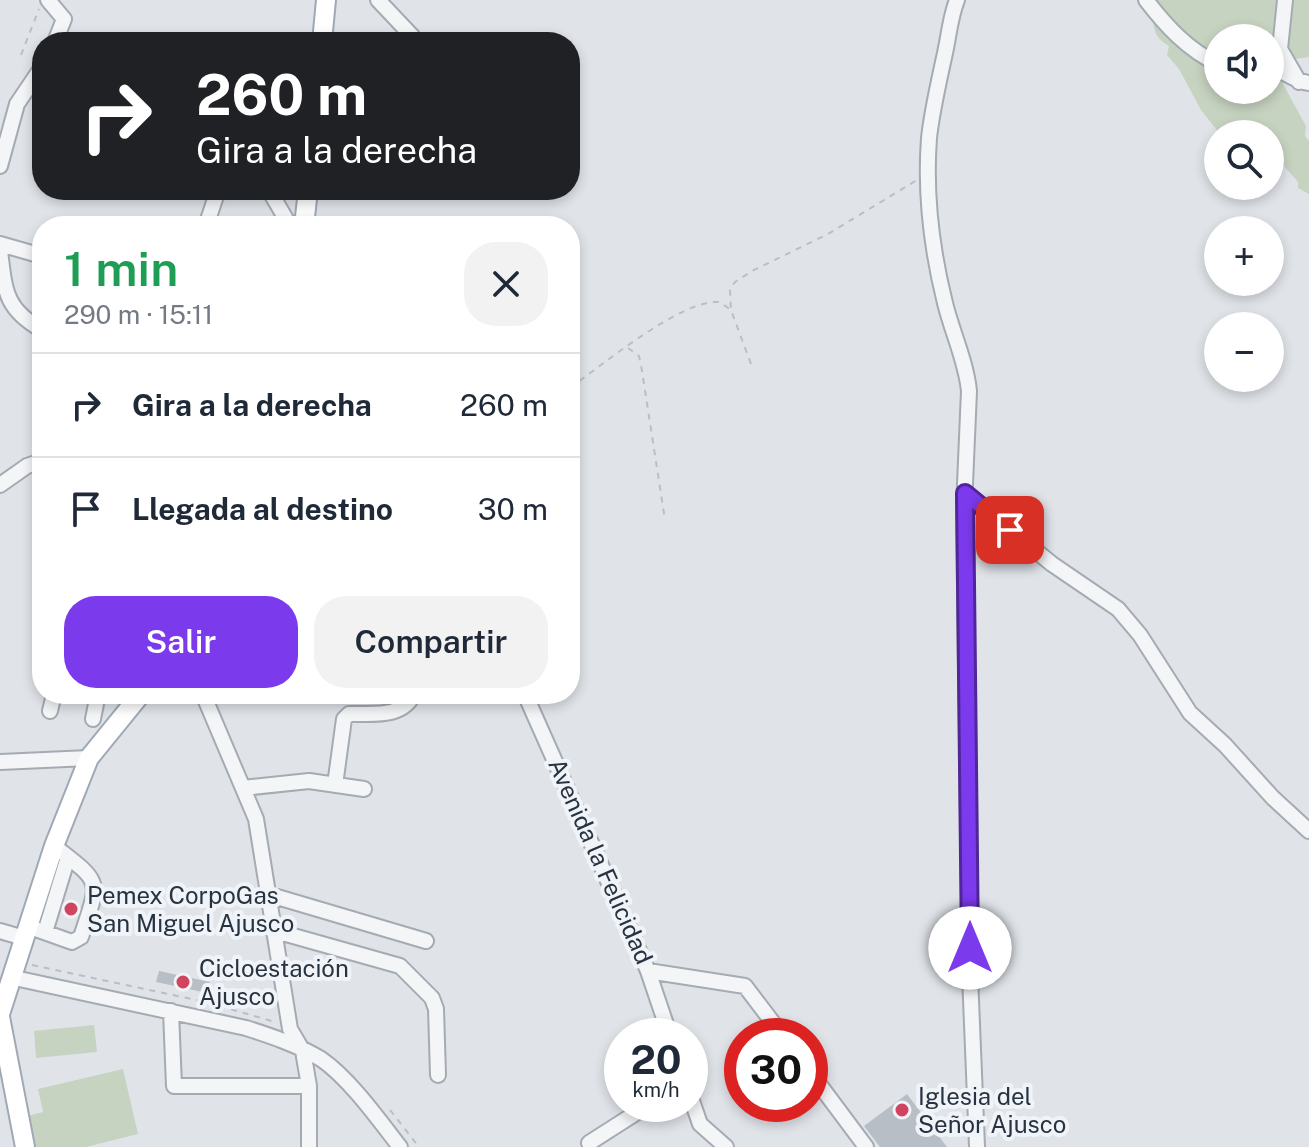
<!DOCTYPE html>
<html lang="es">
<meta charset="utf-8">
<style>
body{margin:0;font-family:"Public Sans",sans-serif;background:#f2f2f3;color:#1f2937;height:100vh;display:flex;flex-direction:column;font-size:30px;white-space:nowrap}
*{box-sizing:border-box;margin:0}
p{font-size:26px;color:#747a83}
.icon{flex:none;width:44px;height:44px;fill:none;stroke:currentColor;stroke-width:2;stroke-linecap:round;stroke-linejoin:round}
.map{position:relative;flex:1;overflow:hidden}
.sheet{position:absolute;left:32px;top:216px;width:548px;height:488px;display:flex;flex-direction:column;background:#fff;border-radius:32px;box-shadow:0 4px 12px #0003}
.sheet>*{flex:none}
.banner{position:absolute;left:32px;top:32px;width:548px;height:168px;border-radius:32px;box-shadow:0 4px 12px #0003;background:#202124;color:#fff;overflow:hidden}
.tools{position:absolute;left:1204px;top:24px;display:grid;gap:16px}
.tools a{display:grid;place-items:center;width:80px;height:80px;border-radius:50%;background:#fff;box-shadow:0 4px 12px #0003;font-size:40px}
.speed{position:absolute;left:604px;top:1018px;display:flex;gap:16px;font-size:40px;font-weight:700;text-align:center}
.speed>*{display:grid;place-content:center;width:104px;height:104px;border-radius:50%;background:#fff;box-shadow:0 4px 12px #0003;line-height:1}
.speed small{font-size:20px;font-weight:400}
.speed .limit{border:12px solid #d22;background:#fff;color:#111}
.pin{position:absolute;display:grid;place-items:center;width:68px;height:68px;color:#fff;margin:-34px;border-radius:16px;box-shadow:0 4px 12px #0006}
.me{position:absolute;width:88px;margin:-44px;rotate:0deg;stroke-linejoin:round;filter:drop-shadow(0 0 6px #0008)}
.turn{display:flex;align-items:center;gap:28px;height:168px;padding:0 32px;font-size:36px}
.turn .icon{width:104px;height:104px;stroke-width:2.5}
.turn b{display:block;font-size:56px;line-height:68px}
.round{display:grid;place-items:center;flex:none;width:84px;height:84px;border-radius:32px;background:#f2f2f3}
.headline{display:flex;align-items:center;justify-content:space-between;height:136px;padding:0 32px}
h1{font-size:48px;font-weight:600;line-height:60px;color:#1e9e55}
.cta{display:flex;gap:16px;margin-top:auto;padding:16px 32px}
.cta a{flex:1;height:92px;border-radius:32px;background:#7c3aed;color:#fff;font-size:32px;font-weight:600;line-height:92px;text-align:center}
.cta a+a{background:#f2f2f3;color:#1f2937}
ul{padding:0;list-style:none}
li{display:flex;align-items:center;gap:24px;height:104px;padding:0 32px;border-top:2px solid #e0e1e3}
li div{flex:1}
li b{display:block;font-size:30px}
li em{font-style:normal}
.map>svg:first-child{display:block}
.green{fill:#c7d3c1;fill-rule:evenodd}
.building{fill:#b7bec6}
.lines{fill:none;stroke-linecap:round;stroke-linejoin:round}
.minor-casing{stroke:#a5abb3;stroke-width:18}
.major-casing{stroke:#9fa9b5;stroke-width:22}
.path{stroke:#babfc4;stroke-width:2;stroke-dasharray:6 6;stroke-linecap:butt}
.minor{stroke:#f3f5f7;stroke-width:14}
.major{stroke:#fff;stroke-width:18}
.route-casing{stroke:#51269a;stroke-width:20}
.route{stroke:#7c3aed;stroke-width:14}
.poi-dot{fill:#d0445f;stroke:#f0f3f7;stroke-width:3}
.labels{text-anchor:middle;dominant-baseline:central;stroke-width:8;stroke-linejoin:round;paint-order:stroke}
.street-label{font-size:24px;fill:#283341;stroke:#f0f3f7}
.poi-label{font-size:24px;fill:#283341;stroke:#f0f3f7;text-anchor:start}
</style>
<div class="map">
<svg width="1309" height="1147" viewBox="0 0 1309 1147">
<rect width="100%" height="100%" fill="#e0e4e9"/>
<!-- green -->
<path class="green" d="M1142,0H1309V57L1294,59L1288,55L1279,61L1283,84L1306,126L1305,136L1309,141V194L1298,188V182L1277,158L1270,156V134H1231L1226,132L1220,134L1201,110L1179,69L1167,55L1169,46C1153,37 1153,27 1153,10ZM1218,38H1270V90H1218Z
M94,1025L97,1052L36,1058L34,1031Z
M123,1069L138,1134L86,1147H34L27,1116L43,1112L38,1089Z"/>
<!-- building -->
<path class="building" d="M159,971L210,982L207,993L156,982Z
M907,1094L947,1147H880L864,1126Z"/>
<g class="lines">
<defs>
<path id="minor" d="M48,0L64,19L55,42
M378,0L413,37
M957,0C950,18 949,35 945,53C939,81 932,110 929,138C925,192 932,251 945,303C952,332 966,361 969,391L964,507L970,975L977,1147
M1146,0C1166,26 1188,50 1218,64
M1285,0L1280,49L1299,82
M1270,68C1283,69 1293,81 1309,83
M0,166L17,104L42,67
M269,190L290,226
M206,226L218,190
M0,244L42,256
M0,251C5,291 5,309 42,330
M0,485L27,466L42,461
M965,493L1052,564L1118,609L1140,635L1190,713L1225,745L1273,798L1309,831
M117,694L136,700
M203,694L256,819L290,1029L303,1051L309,1086V1147
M525,694L648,971L670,1036
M50,711L54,694
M93,719L98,694
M0,762L89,758
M335,785L344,719L349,714C373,713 401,719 414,694
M243,788L309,781L364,789
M267,894L426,941
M27,926L72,942L81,937C100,879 103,884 54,846
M272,930L400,966L432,998L436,1009L438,1075
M0,931L24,938
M45,932L68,857
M648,971L745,986L783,1036
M10,977L246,1028C271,1036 298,1045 321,1059C349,1078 379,1120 400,1147
M171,1011L174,1086H309
M810,1072L866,1147
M690,1095L700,1124L726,1147
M589,1143L650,1104"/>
<path id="major" d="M322,42L326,0
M304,226L308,190
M0,1014L54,846L89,758L141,694
M0,1017L25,1147"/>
</defs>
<!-- minor casing -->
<use href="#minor" class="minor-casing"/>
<!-- major casing -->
<use href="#major" class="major-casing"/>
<!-- path -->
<path class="path" d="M21,55L39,9
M628,348L639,356L642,371L665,520
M751,364L731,310L730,290L735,282L752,271L828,234L917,180
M570,388C602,365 682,299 719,302L730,309
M32,965L206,1002L275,1022
M390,1110L419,1147"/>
<!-- minor -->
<use href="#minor" class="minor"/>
<!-- major -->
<use href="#major" class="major"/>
</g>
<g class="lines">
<defs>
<path id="route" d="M970,948L965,493L1010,530"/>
</defs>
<!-- route casing -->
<use href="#route" class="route-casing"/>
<!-- route -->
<use href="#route" class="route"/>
</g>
<!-- markers -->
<g class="poi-dot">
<circle cx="71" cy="909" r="8"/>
<circle cx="183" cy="982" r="8"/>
<circle cx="902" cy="1110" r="8"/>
</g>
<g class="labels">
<!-- street labels -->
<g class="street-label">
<text transform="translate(601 861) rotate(66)">Avenida la Felicidad</text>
</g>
<!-- poi labels -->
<g class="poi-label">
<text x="87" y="895">Pemex CorpoGas<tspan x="87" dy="28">San Miguel Ajusco</tspan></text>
<text x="199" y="968">Cicloestación<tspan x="199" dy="28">Ajusco</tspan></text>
<text x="918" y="1096">Iglesia del<tspan x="918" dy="28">Señor Ajusco</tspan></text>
</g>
</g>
</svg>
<div class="tools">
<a><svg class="icon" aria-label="sound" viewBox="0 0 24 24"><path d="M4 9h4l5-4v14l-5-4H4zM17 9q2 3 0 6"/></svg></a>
<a><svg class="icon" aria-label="search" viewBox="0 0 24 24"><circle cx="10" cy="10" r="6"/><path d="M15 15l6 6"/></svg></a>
<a>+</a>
<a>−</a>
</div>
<div class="speed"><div>20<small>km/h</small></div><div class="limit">30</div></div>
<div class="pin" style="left:1010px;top:530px;background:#d93025"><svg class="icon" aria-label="arrive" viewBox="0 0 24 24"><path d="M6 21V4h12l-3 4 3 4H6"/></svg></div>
<svg class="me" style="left:970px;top:948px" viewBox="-20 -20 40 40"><circle r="19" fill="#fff"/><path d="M0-13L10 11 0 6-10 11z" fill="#7c3aed"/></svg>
<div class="banner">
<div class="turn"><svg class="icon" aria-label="right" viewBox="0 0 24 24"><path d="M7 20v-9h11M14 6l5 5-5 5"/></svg><div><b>260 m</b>Gira a la derecha</div></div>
</div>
<section class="sheet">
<div class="headline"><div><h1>1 min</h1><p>290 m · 15:11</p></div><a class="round"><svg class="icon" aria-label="close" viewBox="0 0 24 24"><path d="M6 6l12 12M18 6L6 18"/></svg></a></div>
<ul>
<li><svg class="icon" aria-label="right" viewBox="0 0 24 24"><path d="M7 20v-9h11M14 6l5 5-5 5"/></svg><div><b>Gira a la derecha</b></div><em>260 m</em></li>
<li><svg class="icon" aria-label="arrive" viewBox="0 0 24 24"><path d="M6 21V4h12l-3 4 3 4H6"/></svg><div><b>Llegada al destino</b></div><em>30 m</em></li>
</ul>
<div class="cta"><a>Salir</a><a>Compartir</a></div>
</section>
</div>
